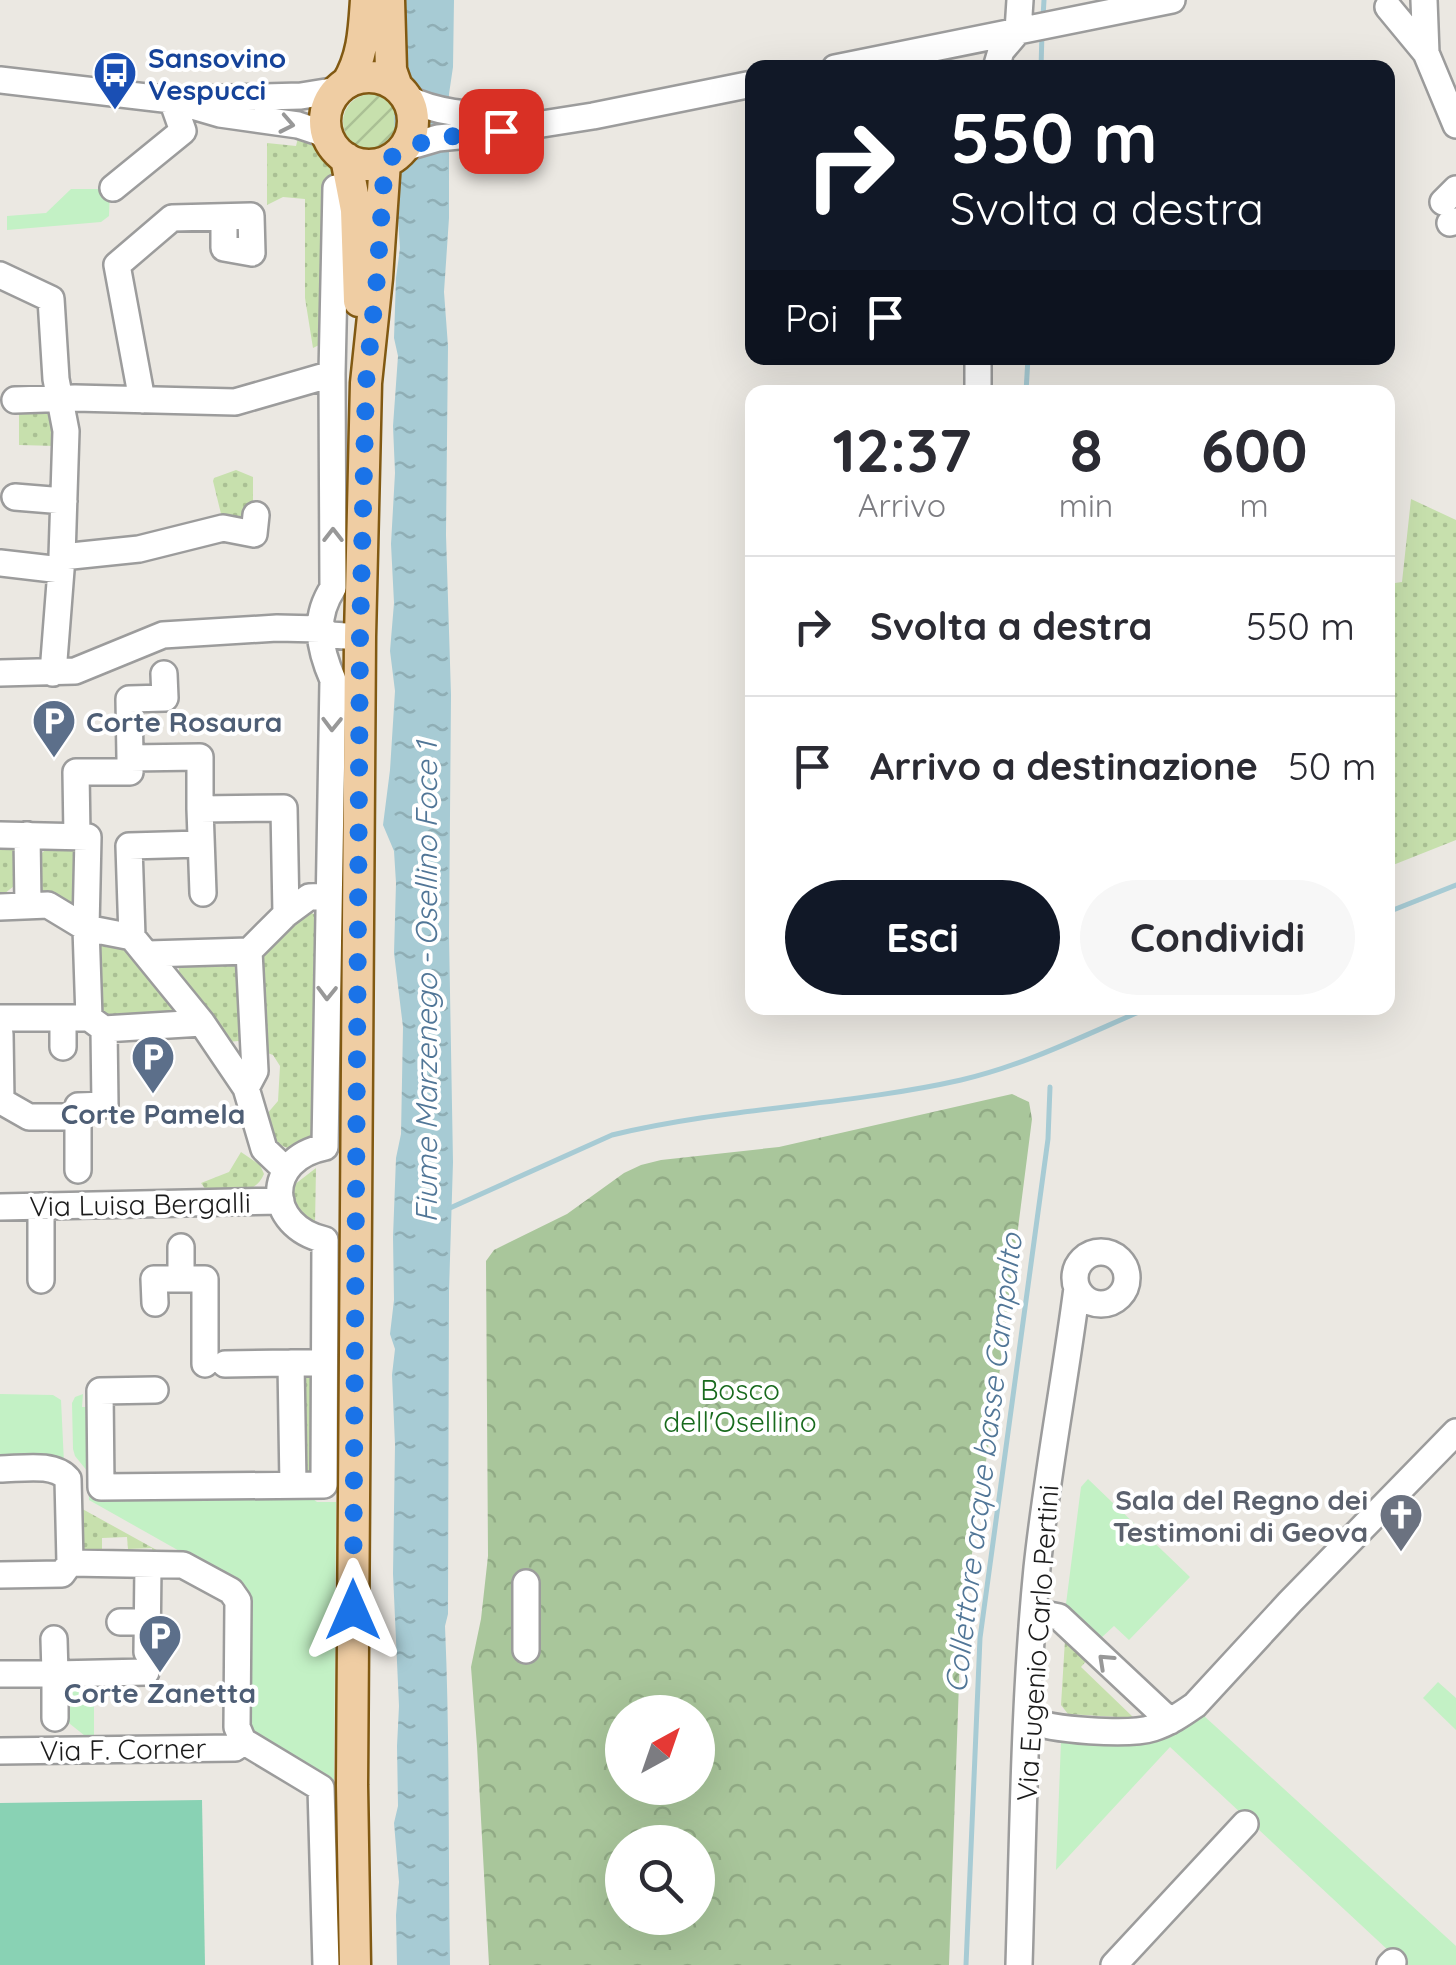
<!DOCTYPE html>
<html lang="it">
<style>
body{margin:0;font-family:Quicksand,sans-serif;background:#f7f7f7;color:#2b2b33;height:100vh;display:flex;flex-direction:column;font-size:38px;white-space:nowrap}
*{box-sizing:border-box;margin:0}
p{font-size:32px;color:#7c7c81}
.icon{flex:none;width:55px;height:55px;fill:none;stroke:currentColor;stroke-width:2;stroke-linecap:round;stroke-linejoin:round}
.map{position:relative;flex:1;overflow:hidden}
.details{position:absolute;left:745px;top:385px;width:650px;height:630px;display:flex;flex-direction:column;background:#fff;border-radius:20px;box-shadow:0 10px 40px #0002}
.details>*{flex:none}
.hud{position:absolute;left:745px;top:60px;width:650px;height:305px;border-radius:20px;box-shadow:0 10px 40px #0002;background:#111827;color:#fff;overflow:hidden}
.needle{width:65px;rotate:40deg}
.controls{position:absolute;left:605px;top:1695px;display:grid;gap:20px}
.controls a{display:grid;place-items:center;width:110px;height:110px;border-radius:50%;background:#fff;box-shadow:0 10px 40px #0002;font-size:50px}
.pin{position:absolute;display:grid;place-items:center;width:85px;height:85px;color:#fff;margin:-42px;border-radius:20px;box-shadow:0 5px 15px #0006}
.me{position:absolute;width:110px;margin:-55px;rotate:0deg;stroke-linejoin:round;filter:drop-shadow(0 0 8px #0008)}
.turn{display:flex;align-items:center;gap:35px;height:210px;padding:0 40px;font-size:45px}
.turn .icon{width:130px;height:130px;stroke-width:2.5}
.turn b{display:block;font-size:70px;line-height:85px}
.then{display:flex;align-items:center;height:95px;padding:0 40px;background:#0003;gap:20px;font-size:38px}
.eta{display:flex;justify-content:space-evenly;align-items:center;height:170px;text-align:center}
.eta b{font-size:60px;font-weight:700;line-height:70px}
.button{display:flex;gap:20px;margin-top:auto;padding:20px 40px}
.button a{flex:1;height:115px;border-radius:60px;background:#111827;color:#fff;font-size:40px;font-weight:700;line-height:115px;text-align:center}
.button a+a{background:#f7f7f7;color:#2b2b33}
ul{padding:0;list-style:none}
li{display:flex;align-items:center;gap:30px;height:140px;padding:0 40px;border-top:2px solid #e1e1e2}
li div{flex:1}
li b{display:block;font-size:38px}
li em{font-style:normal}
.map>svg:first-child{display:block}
.grass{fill:url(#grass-dots)}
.forest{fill:url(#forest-crowns);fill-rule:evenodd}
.park{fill:#c3f1c5}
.garden{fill:url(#garden-furrows)}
.pitch{fill:#89d2b4}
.water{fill:url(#water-ripples)}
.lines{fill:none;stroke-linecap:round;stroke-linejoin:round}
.stream{stroke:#a7cbd4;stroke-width:5}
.minor-casing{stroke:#9c9c9c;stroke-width:30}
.major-casing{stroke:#815912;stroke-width:35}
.minor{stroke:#fff;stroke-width:25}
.major{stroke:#efcda3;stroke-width:30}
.oneway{stroke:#989898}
.route{stroke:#1a73e8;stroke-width:18;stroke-dasharray:0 32.4}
.labels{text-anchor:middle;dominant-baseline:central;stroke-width:8;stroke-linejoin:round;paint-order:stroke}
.transit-label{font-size:28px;font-weight:bold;fill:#164399;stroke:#fff;text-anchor:start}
.service-label{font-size:28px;font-weight:bold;fill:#4e5e75;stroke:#fff}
.street-label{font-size:28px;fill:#1b1b1b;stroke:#fff}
.park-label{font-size:28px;fill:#186a1d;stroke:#fff}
.worship-label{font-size:28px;font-weight:bold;fill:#5b616d;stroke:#fff;text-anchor:end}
.water-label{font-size:30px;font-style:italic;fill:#517697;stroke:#fff}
</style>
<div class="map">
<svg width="1456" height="1965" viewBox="0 0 1456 1965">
<defs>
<pattern id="grass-dots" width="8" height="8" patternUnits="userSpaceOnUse" patternTransform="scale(2.5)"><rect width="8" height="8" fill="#c7e0ad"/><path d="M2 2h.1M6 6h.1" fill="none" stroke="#aac094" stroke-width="1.8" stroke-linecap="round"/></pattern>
<pattern id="forest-crowns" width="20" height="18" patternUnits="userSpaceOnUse" patternTransform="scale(2.5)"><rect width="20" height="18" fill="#a9c69b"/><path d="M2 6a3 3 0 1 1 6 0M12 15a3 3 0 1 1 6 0" fill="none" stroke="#91aa85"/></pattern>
<pattern id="garden-furrows" width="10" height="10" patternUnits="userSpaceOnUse" patternTransform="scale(2.5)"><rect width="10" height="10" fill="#c7e0ad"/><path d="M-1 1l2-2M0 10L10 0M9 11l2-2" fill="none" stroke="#aac094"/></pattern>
<pattern id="water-ripples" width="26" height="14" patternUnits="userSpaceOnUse" patternTransform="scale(2.5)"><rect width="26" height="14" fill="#a7cbd4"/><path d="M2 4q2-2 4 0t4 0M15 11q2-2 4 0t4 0" fill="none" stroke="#8faeb5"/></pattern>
</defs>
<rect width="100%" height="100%" fill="#ebe8e2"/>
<!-- grass -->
<path class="grass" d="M298,138L324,148L342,171L323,343L313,348L305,298V199L283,197L267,205V143L296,146Z
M19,409H56V446L19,445Z
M236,470L253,477V522H223L213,481L214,478Z
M1411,499L1456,520V840L1388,867V584L1402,582Z
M22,841L23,879L0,897V842Z
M53,843H83L81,918L35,899L33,861Z
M303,909L318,916L314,1134L290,1149L270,1141L266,1115L278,1101L280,1066L273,1055L262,1051L257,954Z
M94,944L123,946L179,1014L112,1022L98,1010Z
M179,958L241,960L246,1044L238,1041L228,1042L209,1011L179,973Z
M241,1152L260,1165L264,1174C254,1198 228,1190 206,1190L201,1183L229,1172Z
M316,1168L315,1225L290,1205V1188Z
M314,1374L317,1477H304L297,1375Z
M77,1506L162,1553H152V1548L128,1549L127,1537L102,1538V1552H78Z
M1065,1640L1087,1660L1081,1667L1134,1718L1068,1714L1061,1705Z"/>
<!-- forest -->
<path class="forest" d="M1012,1094L1029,1102L1032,1119L1000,1369L961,1626L949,1965H489L477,1746L471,1667L481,1619L488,1556L486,1261L494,1250L567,1214L624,1173L641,1165L661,1160L779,1147ZM622,1712H698V1788H622ZM622,1842H698V1918H622Z"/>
<!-- park -->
<path class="park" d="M71,189H110L109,216L101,222L7,230V216L46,213Z
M0,1394L53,1395L61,1400L64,1463L0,1459Z
M83,1394L82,1407H95V1482L307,1494L317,1502H336L334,1786C309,1771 260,1750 246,1725L245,1588L89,1500L88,1472L75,1456L73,1449L72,1403L75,1397Z
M1088,1479L1190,1577L1129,1640L1114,1626L1101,1638L1066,1604L1081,1487Z
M59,1676H105V1689L94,1690V1743L60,1716Z
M1438,1682L1456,1698V1730L1423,1698Z
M1203,1715L1456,1946V1965H1404L1170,1747L1056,1870L1061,1741C1112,1742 1162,1751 1203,1715Z"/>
<!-- garden -->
<path class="garden" d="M343 122a28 28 0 1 1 56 0a28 28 0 1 1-56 0Z"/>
<!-- pitch -->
<path class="pitch" d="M202,1800L205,1965H0V1803Z"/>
<!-- water -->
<path class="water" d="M399,0H454L453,67L449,94V218L444,292L448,346L446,535L451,695L449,935L453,1162L449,1291L448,1614L445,1626C450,1739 448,1852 450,1965H397L396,1915L399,1882L394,1823L398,1806L397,1746L399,1706L393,1574L395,1445L392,1375L395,1349L390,1334L394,1300L393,1237L396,1158L401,1134L403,1027L394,953L396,883L394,851L383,825L390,770L395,691L390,651L394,603L391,544L395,473L393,426L398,356L394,338L396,278L400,248L395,175L394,100Z"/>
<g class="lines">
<!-- stream -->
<path class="stream" d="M1043,17L1044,0
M1041,68L1042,33
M1026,392L1028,358
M1388,912L1456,885
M450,1208L612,1135C727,1107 846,1106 961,1080C1026,1065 1087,1034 1148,1008
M966,1965L980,1638L1048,1139L1050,1087"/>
<defs>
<path id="minor" d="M1424,0L1426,53
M1388,7L1426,53L1456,125
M835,68L1172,0
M996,68L1001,51L1018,31L1020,0
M0,80L172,100L220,114L298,125L319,132L330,140
M407,98C439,115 479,115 515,117
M197,99L301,96L338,90
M404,148L438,138L479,134L593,116L752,84
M113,188L183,131L172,100
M1443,202L1456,189
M1450,223L1456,221
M0,275L51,299L56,379L66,431L62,557L53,673
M978,358V392
M15,400L75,398L235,402L332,374
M142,400L117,265L172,218L251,216L252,253L224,248V217
M15,497L64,501
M62,557L139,549L223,528L254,534L256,515
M0,563L61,570
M0,673L75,671L163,635L277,628L320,629L331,635L360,637
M164,674L165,698L129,699L130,758L200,757V809
M0,835L88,837L86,928L89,1018L104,1029L202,1023
M27,835L28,905
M77,836L76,772H130V758
M203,893L200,809L284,808L286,914
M0,907L48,905L86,928L132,937L202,1023L246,1088L264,1149L286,1170
M132,937L129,846L201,844
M148,954L249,951
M0,1018H89
M0,1034L1,1101L29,1117H78
M63,1047V1018
M246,1088L255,1071L249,951L286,914L309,897L328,896
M78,1170V1106L105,1105L104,1029
M41,1206V1280
M0,1207L281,1201
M1075 1278a26 26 0 1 1 52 0a26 26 0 1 1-52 0Z
M181,1279V1247
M155,1303L154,1279H205V1364
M225,1364L291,1363
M155,1390L100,1391L101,1487L324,1485L325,1240C265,1226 264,1159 325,1147L333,680C319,648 313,618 333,588L332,374L336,188
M0,1469C21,1469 54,1462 68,1479L70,1563L183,1565L231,1591L238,1601L237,1727L243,1741L321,1788L326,1965
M293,1485L291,1363H324
M0,1575L62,1574L70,1563
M526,1583V1650
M1034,1612L1059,1617L1170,1721
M120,1622H147
M147,1652L148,1565
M0,1674H55L54,1639
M55,1718V1674L146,1672
M1027,1720C1052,1730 1128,1736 1153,1728C1169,1723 1182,1714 1195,1705L1290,1602L1456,1432
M0,1751L235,1748L243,1741
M1019,1965C1023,1833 1024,1700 1037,1568C1047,1474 1065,1381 1077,1288
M1114,1965L1245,1824
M1390,1965L1393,1962"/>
<path id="major" d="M389,0L391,70L397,87
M325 121a44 44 0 1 1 88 0a44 44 0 1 1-88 0Z
M347,83C363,57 364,30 366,0
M346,158L356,210L359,301
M355,1965L352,1785L360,637L366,383L377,278L385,162"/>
</defs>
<!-- minor casing -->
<use href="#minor" class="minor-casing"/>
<!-- major casing -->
<use href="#major" class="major-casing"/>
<!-- minor -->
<use href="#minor" class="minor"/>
<!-- major -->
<use href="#major" class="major"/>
</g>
<!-- one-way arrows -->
<defs><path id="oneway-chevron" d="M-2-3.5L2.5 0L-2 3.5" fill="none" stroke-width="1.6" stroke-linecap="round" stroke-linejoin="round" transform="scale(2.5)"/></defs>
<g class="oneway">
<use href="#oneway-chevron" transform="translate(287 124) rotate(11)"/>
<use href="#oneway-chevron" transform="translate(333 535) rotate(-90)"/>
<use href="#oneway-chevron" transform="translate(332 724) rotate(91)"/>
<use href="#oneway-chevron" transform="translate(327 993) rotate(91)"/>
<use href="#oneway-chevron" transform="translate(1105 1661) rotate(-137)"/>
</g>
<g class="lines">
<!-- route -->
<path class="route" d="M353,1610L360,637L366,383L377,278L385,162L404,148L438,138L501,131"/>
</g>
<!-- icons -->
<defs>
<symbol id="bus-pin" viewBox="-11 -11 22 30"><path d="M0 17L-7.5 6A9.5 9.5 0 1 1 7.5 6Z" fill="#1a4fb4" stroke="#fff"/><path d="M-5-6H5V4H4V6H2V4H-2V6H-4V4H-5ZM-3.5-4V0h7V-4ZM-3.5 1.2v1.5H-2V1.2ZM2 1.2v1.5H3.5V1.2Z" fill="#fff"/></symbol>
<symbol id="parking-pin" viewBox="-11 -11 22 30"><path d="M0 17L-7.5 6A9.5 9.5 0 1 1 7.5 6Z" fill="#5c6f8a" stroke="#fff"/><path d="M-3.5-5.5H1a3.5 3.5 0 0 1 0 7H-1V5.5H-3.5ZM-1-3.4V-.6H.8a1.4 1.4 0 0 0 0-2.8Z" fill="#fff"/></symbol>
<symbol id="church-pin" viewBox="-11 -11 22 30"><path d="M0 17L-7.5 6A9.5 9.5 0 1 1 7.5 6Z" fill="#6b7280" stroke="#fff"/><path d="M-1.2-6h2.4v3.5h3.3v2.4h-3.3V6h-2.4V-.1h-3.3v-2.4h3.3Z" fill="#fff"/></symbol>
</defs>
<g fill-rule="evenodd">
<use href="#bus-pin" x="90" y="48" width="50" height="68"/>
<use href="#parking-pin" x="29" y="696" width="50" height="68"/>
<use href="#parking-pin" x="128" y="1032" width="50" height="68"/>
<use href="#church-pin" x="1376" y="1490" width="50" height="68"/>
<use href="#parking-pin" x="135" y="1611" width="50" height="68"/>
</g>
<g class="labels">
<!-- transit labels -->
<g class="transit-label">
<text x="148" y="57">Sansovino<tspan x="148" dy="32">Vespucci</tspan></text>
</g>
<!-- service labels -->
<g class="service-label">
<text x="86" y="721" text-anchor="start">Corte Rosaura</text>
<text x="153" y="1113">Corte Pamela</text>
<text x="160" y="1692">Corte Zanetta</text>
</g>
<!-- street labels -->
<g class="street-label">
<text transform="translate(140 1204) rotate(-1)">Via Luisa Bergalli</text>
<text transform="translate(1037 1643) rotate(-86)">Via Eugenio Carlo Pertini</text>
<text transform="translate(123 1749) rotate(-1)">Via F. Corner</text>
</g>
<!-- park labels -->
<g class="park-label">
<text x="740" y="1389">Bosco<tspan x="740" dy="32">dell'Osellino</tspan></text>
</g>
<!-- worship labels -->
<g class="worship-label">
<text x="1368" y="1499">Sala del Regno dei<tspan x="1368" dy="32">Testimoni di Geova</tspan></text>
</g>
<!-- water labels -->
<g class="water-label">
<text transform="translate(426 982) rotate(-90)">Fiume Marzenego - Osellino Foce 1</text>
<text transform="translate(983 1463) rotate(-83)">Collettore acque basse Campalto</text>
</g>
</g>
</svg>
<div class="controls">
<a><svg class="needle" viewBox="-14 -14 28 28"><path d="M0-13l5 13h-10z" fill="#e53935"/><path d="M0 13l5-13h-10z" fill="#7c7c81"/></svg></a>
<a><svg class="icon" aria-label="search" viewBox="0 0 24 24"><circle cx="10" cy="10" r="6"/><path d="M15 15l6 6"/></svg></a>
</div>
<div class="pin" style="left:501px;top:131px;background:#d93025"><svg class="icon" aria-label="arrive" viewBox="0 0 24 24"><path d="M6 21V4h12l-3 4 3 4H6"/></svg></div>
<svg class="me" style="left:353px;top:1610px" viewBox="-20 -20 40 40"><path d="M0-17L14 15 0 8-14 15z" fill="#1a73e8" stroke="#fff" stroke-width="4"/></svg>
<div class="hud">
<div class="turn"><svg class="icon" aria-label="right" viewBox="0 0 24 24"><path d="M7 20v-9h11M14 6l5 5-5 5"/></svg><div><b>550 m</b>Svolta a destra</div></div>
<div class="then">Poi<svg class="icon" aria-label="arrive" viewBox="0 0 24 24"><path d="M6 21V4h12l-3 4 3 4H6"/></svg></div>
</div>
<section class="details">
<div class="eta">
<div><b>12:37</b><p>Arrivo</p></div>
<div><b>8</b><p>min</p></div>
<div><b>600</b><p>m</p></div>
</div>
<ul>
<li><svg class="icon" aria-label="right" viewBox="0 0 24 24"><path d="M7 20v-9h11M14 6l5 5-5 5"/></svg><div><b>Svolta a destra</b></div><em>550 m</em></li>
<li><svg class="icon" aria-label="arrive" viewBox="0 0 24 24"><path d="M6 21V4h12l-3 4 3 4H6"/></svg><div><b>Arrivo a destinazione</b></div><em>50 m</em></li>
</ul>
<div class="button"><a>Esci</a><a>Condividi</a></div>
</section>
</div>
